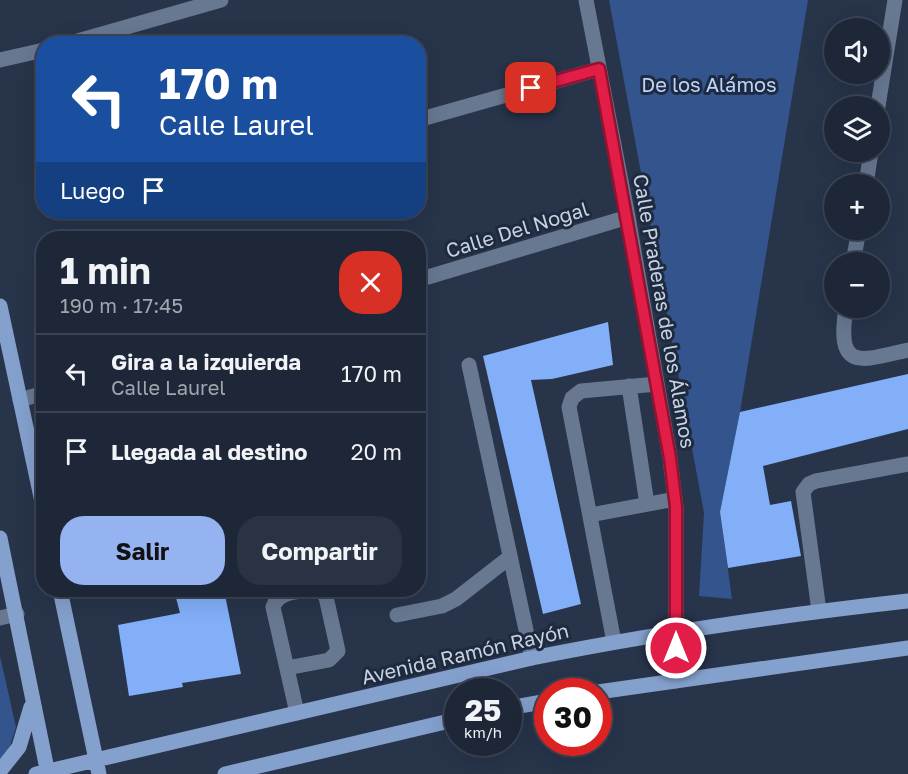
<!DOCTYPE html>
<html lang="es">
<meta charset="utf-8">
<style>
body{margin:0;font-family:"Golos Text",sans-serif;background:#2a3343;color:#f1f3f6;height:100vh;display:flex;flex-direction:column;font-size:22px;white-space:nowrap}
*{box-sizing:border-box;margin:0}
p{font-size:20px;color:#a0a5ae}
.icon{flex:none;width:33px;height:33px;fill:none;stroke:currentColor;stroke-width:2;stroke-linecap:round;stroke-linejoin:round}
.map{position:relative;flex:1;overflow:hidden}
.panel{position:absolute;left:36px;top:231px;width:390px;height:366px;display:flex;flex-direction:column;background:#1d2738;border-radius:24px;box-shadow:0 6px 24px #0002,0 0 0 2px #3b4453}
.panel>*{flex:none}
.top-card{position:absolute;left:36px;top:36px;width:390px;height:183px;border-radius:24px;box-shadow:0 6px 24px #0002,0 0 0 2px #3b4453;background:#1a4fa0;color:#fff;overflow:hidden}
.fabs{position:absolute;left:824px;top:18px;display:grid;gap:12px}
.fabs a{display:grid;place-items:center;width:66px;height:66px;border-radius:50%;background:#1d2738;box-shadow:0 6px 24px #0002,0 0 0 2px #3b4453;font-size:30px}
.speed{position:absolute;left:444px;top:678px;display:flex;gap:12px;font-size:30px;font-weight:700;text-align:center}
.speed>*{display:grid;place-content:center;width:78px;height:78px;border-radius:50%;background:#1d2738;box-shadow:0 6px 24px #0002,0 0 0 2px #3b4453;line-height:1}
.speed small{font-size:15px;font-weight:400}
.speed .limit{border:9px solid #d22;background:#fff;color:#111}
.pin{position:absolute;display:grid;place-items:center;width:51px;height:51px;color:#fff;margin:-26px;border-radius:12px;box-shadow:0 3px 9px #0006}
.me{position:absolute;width:66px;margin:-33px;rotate:0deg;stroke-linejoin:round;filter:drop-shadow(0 0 4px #0008)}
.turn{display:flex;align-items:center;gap:21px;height:126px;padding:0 24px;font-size:27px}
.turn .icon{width:78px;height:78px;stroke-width:2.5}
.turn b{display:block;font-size:42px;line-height:51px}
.then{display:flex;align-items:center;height:57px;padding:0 24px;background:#0003;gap:12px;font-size:22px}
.round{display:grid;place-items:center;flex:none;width:63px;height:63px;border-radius:24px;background:#2a3343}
.head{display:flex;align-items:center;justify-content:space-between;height:102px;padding:0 24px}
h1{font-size:36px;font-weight:700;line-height:45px}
.button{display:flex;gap:12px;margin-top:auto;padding:12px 24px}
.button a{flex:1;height:69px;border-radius:24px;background:#95b2f1;color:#111;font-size:24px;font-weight:700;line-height:69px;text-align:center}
.button a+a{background:#2a3343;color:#f1f3f6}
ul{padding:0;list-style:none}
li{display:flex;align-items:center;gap:18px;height:78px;padding:0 24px;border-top:2px solid #3b4453}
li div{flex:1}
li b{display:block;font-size:22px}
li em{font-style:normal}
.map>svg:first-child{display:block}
.green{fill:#33548c}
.building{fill:#82aff8}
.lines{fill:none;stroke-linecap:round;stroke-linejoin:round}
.minor{stroke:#687891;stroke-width:15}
.major{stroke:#84a0cd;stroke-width:15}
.route-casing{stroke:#92132f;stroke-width:15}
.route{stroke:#e11d48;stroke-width:10}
.labels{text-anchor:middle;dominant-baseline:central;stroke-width:6;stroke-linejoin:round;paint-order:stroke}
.park-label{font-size:20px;fill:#bcd3fa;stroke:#1d2a3f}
.street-label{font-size:20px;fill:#c9d2e0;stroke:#1d2a3f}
</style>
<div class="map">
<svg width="908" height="774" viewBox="0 0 908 774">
<rect width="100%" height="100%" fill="#27344a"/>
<!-- green -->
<path class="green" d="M609,0H808L740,412L720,512L732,599L699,596L704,513Z
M0,656L16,727L10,746L0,764Z"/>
<!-- building -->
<path class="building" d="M608,322L613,365L552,379L531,380L581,604L543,614L483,356Z
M908,374V429L763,466L770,505L791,501L801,556L728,568L720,512L740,412Z
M174,590H224L241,674L182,683L183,687L129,696L118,625L180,613Z"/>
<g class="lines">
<!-- minor -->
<path class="minor" d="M586,0L628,217L670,458L676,507V681
M67,44L221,0
M0,60L44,50
M878,106L895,0
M418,120L599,69
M866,184L871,152
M853,262L859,230
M418,280L628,217
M846,308C836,372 860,361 908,350
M469,365L532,658
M629,386L647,504
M20,400L44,393
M590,515L675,499
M819,611L803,492L809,484L816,481L908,464
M397,615L442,606L456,599L510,557
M0,618L17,614
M614,642L569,407L572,398L581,391L657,384
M287,668L329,660L338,651L326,597L321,591L315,590
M297,713L273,607C279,590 300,592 314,590"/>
<!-- major -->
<path class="major" d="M0,306L44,511
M0,538L48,774
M60,590L99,774
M598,692L908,648
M508,708L548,701
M0,771L19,747L31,707
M36,774L532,658C656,633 782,615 908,601
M225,774L458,719"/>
</g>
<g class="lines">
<defs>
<path id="route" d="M531,88L599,69L670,458L676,507V648"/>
</defs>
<!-- route casing -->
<use href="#route" class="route-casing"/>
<!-- route -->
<use href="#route" class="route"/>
</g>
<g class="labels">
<!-- park labels -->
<g class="park-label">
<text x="709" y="84">De los Alámos</text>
</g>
<!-- street labels -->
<g class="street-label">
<text transform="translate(517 229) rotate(-17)">Calle Del Nogal</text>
<text transform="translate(665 311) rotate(80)">Calle Praderas de los Álamos</text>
<text transform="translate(465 653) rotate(-13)">Avenida Ramón Rayón</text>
</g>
</g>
</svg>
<div class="fabs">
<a><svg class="icon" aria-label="sound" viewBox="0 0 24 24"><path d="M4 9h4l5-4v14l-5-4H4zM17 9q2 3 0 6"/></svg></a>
<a><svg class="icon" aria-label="layers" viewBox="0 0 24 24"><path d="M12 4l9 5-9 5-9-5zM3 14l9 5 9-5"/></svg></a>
<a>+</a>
<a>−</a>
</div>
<div class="speed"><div>25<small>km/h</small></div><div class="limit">30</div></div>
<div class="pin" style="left:531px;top:88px;background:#d93025"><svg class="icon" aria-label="arrive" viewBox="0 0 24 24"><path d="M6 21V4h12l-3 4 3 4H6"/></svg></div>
<svg class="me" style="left:676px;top:648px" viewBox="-20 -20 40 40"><circle r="17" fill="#e11d48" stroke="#fff" stroke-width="3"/><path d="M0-11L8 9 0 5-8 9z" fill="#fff"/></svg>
<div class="top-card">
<div class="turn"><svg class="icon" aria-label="left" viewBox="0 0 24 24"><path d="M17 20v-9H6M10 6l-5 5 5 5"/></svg><div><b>170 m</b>Calle Laurel</div></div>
<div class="then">Luego<svg class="icon" aria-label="arrive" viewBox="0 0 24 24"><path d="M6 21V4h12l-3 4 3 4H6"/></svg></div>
</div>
<section class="panel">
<div class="head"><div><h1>1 min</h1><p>190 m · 17:45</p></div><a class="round" style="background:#d93025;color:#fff"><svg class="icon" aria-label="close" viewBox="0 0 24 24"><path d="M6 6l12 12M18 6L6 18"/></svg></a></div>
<ul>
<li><svg class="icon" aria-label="left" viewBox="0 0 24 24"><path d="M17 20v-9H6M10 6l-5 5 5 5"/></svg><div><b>Gira a la izquierda</b><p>Calle Laurel</p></div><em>170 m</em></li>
<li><svg class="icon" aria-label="arrive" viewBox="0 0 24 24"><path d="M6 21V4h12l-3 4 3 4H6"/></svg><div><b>Llegada al destino</b></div><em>20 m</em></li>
</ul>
<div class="button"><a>Salir</a><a>Compartir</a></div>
</section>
</div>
